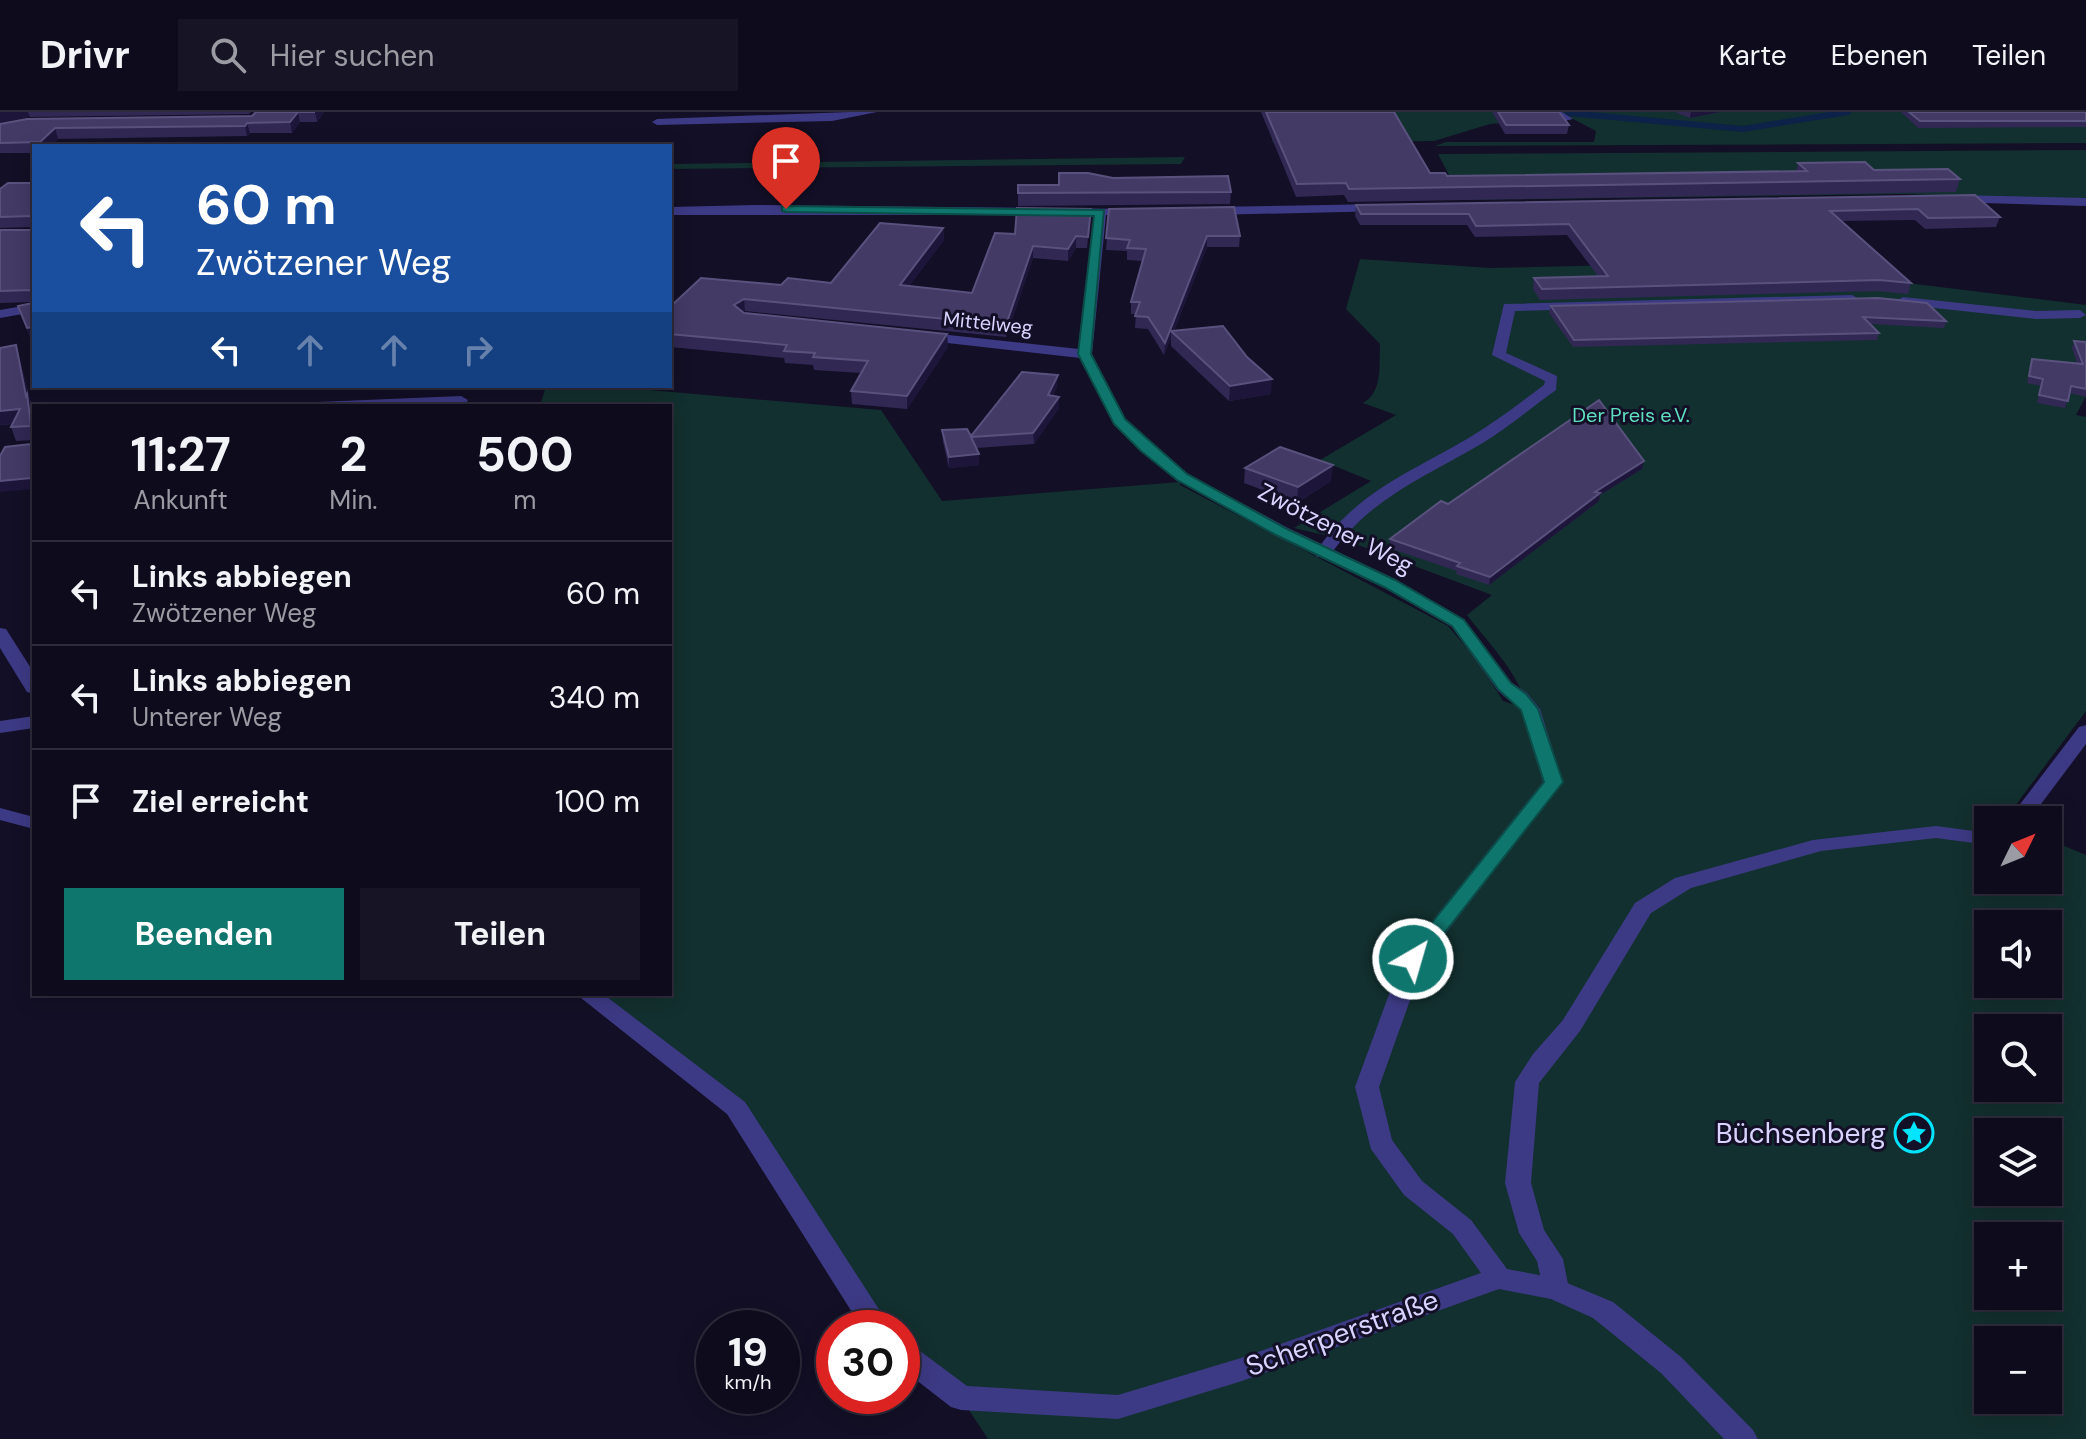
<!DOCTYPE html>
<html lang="de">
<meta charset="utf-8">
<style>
body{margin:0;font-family:"DM Sans",sans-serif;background:#171425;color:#f1f3f6;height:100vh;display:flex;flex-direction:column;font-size:30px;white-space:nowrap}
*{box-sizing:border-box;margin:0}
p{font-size:26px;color:#9b9ba3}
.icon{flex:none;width:44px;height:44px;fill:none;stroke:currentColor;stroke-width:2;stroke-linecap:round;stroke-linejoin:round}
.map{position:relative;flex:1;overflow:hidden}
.sheet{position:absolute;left:32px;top:292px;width:640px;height:592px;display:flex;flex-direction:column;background:#0e0b1c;border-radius:0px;box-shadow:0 4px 20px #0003,0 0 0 2px #2e2b3b}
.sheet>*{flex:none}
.banner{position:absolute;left:32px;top:32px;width:640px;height:244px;border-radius:0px;box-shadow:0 4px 20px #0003,0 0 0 2px #2e2b3b;background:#1a4fa0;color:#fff;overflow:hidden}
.needle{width:52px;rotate:47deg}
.buttons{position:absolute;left:1974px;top:694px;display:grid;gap:16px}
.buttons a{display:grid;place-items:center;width:88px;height:88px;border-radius:0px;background:#0e0b1c;box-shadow:0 4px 20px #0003,0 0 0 2px #2e2b3b;font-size:40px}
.speed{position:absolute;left:696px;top:1198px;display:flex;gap:16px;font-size:40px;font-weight:700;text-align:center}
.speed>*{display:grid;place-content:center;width:104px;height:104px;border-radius:50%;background:#0e0b1c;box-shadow:0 4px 20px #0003,0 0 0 2px #2e2b3b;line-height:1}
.speed small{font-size:20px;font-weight:400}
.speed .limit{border:12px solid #d22;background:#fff;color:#111}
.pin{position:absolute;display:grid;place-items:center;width:68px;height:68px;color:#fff;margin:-82px -34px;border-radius:50% 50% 50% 0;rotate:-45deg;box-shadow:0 0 8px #0007}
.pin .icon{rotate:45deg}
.me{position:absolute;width:88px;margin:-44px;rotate:38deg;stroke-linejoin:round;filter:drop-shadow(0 0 6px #0008)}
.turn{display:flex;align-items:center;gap:28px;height:168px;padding:0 32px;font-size:36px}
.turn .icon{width:104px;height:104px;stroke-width:2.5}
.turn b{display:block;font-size:56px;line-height:68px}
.lanes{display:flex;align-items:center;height:76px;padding:0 32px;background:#0003;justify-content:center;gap:40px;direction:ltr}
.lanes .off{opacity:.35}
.eta{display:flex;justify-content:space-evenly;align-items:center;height:136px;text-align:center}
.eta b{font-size:48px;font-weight:700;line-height:56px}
.primary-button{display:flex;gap:16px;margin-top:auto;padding:16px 32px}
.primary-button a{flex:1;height:92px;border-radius:0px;background:#0f766e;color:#fff;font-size:32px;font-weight:700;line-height:92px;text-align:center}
.primary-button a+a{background:#171425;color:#f1f3f6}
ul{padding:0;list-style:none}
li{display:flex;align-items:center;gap:24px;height:104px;padding:0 32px;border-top:2px solid #2e2b3b}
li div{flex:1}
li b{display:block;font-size:30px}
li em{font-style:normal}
header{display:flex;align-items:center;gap:48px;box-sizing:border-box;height:112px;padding:0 40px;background:#0e0b1c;border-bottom:2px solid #2e2b3b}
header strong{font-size:38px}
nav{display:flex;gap:44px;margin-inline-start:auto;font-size:28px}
.search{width:560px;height:72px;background:#171425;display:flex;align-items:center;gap:20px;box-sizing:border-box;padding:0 28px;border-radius:0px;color:#9b9ba3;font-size:30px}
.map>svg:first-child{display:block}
.green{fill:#12302f;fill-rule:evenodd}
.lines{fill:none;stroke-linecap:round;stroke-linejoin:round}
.stream{stroke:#0c2248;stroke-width:6}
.lane{fill:#3d3a85;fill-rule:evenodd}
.street{fill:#3d3a85;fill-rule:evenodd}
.wall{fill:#312854}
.shaded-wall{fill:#1d163a}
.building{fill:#433a66;stroke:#5a527e;stroke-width:2}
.route{fill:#0f766e;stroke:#0a4d48;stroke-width:2}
.labels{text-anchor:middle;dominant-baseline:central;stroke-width:6;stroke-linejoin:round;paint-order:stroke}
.far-street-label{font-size:20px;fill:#d9d4ff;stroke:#130f26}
.far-park-label{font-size:20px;fill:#5fe0c0;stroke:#130f26}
.street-label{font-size:24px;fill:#d9d4ff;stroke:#130f26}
.near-poi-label{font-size:28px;fill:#d9d4ff;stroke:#130f26;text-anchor:end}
.near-street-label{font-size:28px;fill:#d9d4ff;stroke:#130f26}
</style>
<header>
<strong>Drivr</strong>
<div class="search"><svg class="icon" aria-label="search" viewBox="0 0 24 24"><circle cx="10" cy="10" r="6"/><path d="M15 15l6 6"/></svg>Hier suchen</div>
<nav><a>Karte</a><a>Ebenen</a><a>Teilen</a></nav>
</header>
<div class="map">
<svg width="2086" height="1327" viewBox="0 0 2086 1327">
<rect width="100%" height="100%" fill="#130f26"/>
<!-- green -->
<path class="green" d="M1299,0H1547V8L1490,12L1434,29L1273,31L1272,27L1400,25Z
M1560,0H2086V31L1435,34L1446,30H1594L1596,19Z
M2086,38V87L1900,82L1462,88L1438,42Z
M1185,45L1181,52L670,57V52Z
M1360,147L1490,156L1872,147L1899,170L2086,193V284L2076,303L2086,305V599L2006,706L2009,708H1988V768H2048V727L2086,743V1327H988L961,1286L902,1241V1216H877L736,996L588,882H670V294H540L546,274H603L881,298L942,389L1180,370V373L1448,514L1478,549L1503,589L1528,597C1519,561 1489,532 1467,503L1492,483L1342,427L1294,416L1371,369L1320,348L1396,303L1363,291C1383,280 1379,253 1380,232L1346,197ZM1988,812H2048V872H1988ZM1988,916H2048V976H1988ZM1988,1020H2048V1080H1988ZM1988,1124H2048V1184H1988ZM1988,1228H2048V1288H1988Z"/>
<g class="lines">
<!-- stream -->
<path class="stream" d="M1568,1L1743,17L1848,0"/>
<!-- lane -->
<path class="lane" d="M850,0H877L832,9L657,13L652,10L657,7Z
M1549,0H1562L1573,7L1564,9Z
M1852,183L1859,187L1857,190L1515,199L1506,241L1557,264L1556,278C1531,296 1507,316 1481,332C1422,367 1369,386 1329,445H1317L1315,441C1355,381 1407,362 1467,327C1494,311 1519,292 1544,273L1545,269L1492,243L1504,192Z
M1903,185L2036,199L2080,198L2086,203L2080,206L2036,207L1898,192L1896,189Z
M0,516L6,517L34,561V582L27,580L0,536Z
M2086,613V632L2029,708H2008L2079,615Z
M1936,714L1974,719L1988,716V728L1974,731L1936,726L1821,739L1691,776L1651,801L1580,919L1539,971L1531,1071L1544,1118L1563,1147L1569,1177L1565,1185L1555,1188L1545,1185L1537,1149L1519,1121L1505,1071L1515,970L1533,942L1563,908L1635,791L1675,766L1813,728Z"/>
<!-- street -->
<path class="street" d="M1954,83L2086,86V94L1950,90V84Z
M1382,92L1386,93V99L1210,103L1204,99L1210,95Z
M755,93L1138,97L1140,100L1134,104L1106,103L1092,242L1125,307L1188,362L1288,416L1395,467L1464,507L1512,571L1527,581L1540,597L1563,670L1424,849L1379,975L1392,1028L1422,1069L1471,1108L1507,1157L1555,1166L1613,1190L1681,1245L1753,1318L1758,1327H1724L1661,1261L1593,1206L1551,1187L1499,1177L1242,1269L1118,1307L961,1298L951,1295L902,1257V1229L912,1233L967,1274L1118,1283L1241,1246L1481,1161L1453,1122L1404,1083L1371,1037L1355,975L1402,847L1543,670L1521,598L1498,579L1452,515L1383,475L1276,424L1176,368L1114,312L1080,246L921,228L914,224L921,220L1079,237L1094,103H670V95Z
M34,192V200L0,206V198Z
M461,284L468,288L466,291L310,294L317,290Z
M34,604V616L0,621V609Z
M0,696L34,705V717L0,708Z
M576,882H603L745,990L891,1216H862L727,1002Z"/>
</g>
<!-- wall -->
<path class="wall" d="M0,0H251L249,2L30,5Z
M256,0H324L317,10H300L292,21H250L247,24L58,27L50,34H34V41H0V12L252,4Z
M1261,0H1394L1430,61L1447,64L1796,60L1798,51L1960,67L1956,80L1348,90L1344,83L1296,85Z
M1492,0H1559L1569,13L1567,22H1505Z
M1675,0H1720L1690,6Z
M1901,0H2086V15L1918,16Z
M1113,66L1231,80L1230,92L1018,94V73H1059Z
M34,71V227L31,228L18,194L33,190L0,191V118H31L32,115L0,116V77Z
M1975,83L2000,105L1996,115L1925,117L1915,108L1842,109L1911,171L1908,182L1876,179L1540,188L1533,177L1534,166L1598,164L1567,123L1475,125L1467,113H1360L1355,104L1356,93Z
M1091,97L1087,136H1076L1068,149L1033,146L1006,225L745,199L743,200L947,222L948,235L907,297L852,292L851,279L861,261L814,258L813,253L785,251L784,246L670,235V195L781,173L831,171L943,116L944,128L909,174L972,181L1015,122Z
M1109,97L1240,124L1239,135H1207L1174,219L1271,282L1229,289L1171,234V226L1164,243L1148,217L1135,216L1136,202H1131V190L1143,149L1127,148V139L1106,138Z
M1878,186L1946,209L1944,216L1870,212L1879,221L1877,228L1573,235L1549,201L1551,194Z
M2074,229L2086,230V285L2070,281L2065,296L2037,291L2041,274L2027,271L2032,247L2077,251L2072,236Z
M16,233L32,295L34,328L16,329L11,315L13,312L0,313V236Z
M1057,274L1053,284L1059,296L1034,332L977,336L979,342V353L949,356L943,330L942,318L971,324Z
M1644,349L1642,357L1600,383L1599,389L1489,473L1456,462L1457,459L1389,436L1390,427L1448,392Z
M1245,356L1331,369L1297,391L1244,371Z"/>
<!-- shaded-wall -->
<path class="shaded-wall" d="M0,0H28L30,5L0,11Z
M298,0L300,10L292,21L290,10Z
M315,0H324L317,10Z
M1691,0H1720L1690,6Z
M247,11L250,21L247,24L245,14Z
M55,16L58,27L50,34H41L40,30Z
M943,116L944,128L901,185L900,173Z
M1076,124V136L1068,149V137Z
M1207,124V135L1173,221L1171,219V226L1164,243L1165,231Z
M1033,134V146L1006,225V213Z
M744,187L745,199L735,205L734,193Z
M34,215V227L31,228L27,216Z
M947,222L948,235L907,297V284Z
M16,233L32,295L34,323L31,314Z
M1058,263L1057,274L1048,294V283Z
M1272,267L1271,282L1229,289L1230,274Z
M1059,285V296L1034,332L1033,321Z
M20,297L25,310L0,313V299Z
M979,342V353L949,356V345Z
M1644,349L1642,357L1600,383L1599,389L1489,473L1490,465L1595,380Z
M1333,353L1331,369L1297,391L1298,375Z
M31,366L34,377L0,380V369Z"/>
<!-- building -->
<path class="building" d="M256,0H315H298L290,10L247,11L245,14L55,16L40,30L0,31V12L27,7L252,4Z
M1266,0H1394L1430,61H1445L1447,64L1807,59L1798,51L1865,50L1874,58L1948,57L1960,67L1349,77L1346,71L1297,72Z
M1498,0H1559L1569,13H1506Z
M1909,0H2086V9H1920Z
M1059,61H1088L1113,66L1228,64L1231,80L1018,81V73H1059Z
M8,71H34V215L27,216L18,194L33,191L32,178L0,179V118H31L34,107L31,104L0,105V77Z
M1975,83L2000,105L1928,106L1918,97L1830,99L1911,171L1879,168L1542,177L1534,166L1608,164L1569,112L1476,114L1469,102H1361L1356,93Z
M1234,95L1240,124H1207L1165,231L1148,205L1135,204L1140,190H1131L1146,137L1127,136L1130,128L1106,126L1109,97Z
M1017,96L1091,97L1088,125L1076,124L1068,137L1033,134L1006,213L744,187L734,193L744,201L947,222L907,284L851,279L868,249L813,245L815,241L784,239L787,233L670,222V195L701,166L781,173L788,166L831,171L880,111L943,116L900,173L972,181L995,121L1015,122Z
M1878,186L1927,191L1946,209L1863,205L1879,221L1574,228L1551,194Z
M1223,214L1247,245L1272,267L1230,274L1171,219Z
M2074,229L2086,230V277L2071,274L2068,289L2039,283L2043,267L2029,264L2032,247L2083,252Z
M16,233L26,284L27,282L31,314L11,315L20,297L0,299V236Z
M1022,260L1058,263L1048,283L1059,285L1033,321L971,325L979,342L949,345L942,318L967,317L971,324Z
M1599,288L1644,349L1595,380L1600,381L1490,465L1457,454L1460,451L1390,427L1441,389L1448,392Z
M34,328V392H33L31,366L0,369V344L5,335L31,332Z
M1280,335L1333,353L1298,375L1245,356Z"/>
<!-- route -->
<path class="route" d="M782,94L1104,98L1091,242L1125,307L1187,362L1287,417L1395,468L1464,508L1511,571L1526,582L1538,597L1563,670L1420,852H1406L1403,847L1544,670L1521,598L1499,578L1452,514L1384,475L1276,423L1177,368L1141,339L1114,312L1078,242L1094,104L786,100L782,99Z"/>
<!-- icons -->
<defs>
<symbol id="sight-ring" viewBox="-11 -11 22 22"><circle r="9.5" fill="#130f26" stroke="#00e5ff" stroke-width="1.5"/><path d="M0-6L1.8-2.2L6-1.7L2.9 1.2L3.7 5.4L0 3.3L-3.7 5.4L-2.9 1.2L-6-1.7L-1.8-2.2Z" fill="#00e5ff"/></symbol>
</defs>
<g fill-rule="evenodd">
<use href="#sight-ring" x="1892" y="999" width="44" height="44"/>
</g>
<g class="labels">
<!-- far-street labels -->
<g class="far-street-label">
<text transform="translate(988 211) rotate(6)">Mittelweg</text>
</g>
<!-- far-park labels -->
<g class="far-park-label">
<text x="1631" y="303">Der Preis e.V.</text>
</g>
<!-- street labels -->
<g class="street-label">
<text transform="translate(1336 416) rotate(27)">Zwötzener Weg</text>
</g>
<!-- near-poi labels -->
<g class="near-poi-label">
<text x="1886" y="1021">Büchsenberg</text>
</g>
<!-- near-street labels -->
<g class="near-street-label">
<text transform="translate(1342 1221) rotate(-20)">Scherperstraße</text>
</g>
</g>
</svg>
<div class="buttons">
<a><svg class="needle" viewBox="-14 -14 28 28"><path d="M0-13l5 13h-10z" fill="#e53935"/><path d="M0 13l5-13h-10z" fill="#9b9ba3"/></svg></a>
<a><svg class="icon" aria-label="sound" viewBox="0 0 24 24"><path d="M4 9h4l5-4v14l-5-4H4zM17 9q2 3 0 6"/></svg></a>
<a><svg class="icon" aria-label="search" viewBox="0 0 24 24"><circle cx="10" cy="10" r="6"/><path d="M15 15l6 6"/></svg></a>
<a><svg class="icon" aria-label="layers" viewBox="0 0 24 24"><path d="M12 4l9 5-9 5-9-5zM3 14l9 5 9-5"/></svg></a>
<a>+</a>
<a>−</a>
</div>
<div class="speed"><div>19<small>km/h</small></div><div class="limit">30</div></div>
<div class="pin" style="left:786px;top:97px;background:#d93025"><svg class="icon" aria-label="arrive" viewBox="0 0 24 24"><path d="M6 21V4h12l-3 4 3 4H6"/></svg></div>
<svg class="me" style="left:1413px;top:847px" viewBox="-20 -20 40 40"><circle r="17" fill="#0f766e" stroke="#fff" stroke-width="3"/><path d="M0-11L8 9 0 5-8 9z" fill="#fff"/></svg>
<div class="banner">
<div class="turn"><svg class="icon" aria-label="left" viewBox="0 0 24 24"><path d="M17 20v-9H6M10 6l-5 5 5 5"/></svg><div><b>60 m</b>Zwötzener Weg</div></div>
<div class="lanes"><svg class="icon" aria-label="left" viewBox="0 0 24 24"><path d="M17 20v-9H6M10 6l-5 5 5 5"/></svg><svg class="icon off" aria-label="ahead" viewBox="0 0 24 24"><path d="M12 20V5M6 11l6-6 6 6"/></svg><svg class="icon off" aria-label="ahead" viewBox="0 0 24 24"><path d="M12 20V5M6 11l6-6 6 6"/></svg><svg class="icon off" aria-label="right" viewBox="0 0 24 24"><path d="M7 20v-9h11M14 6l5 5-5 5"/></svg></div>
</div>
<section class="sheet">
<div class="eta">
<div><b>11:27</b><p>Ankunft</p></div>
<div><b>2</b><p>Min.</p></div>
<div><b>500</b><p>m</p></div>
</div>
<ul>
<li><svg class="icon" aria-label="left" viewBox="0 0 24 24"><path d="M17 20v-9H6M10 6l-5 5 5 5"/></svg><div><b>Links abbiegen</b><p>Zwötzener Weg</p></div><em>60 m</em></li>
<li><svg class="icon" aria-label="left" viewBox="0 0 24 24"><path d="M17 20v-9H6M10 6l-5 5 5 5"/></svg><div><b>Links abbiegen</b><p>Unterer Weg</p></div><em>340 m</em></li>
<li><svg class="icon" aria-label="arrive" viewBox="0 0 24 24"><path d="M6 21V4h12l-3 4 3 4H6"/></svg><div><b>Ziel erreicht</b></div><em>100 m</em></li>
</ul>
<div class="primary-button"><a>Beenden</a><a>Teilen</a></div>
</section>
</div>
